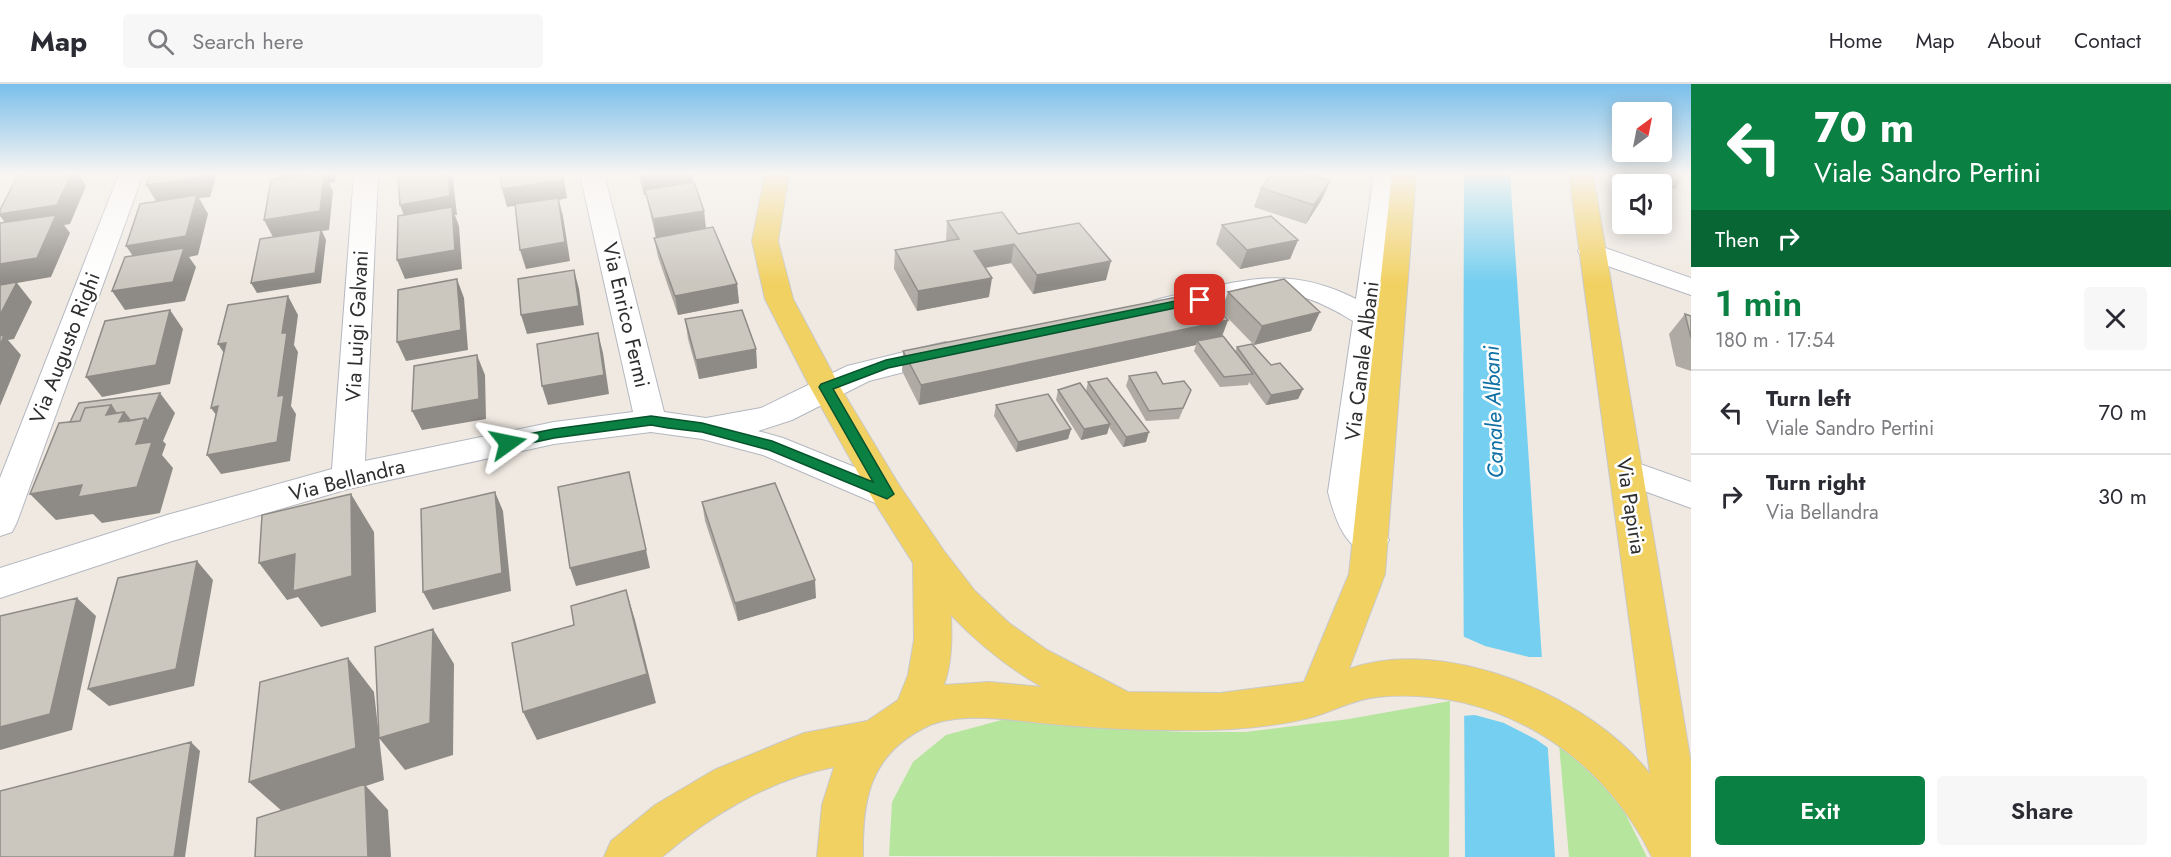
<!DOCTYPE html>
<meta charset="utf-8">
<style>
body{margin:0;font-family:Jost,sans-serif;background:#f7f7f7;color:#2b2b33;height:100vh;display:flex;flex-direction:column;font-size:22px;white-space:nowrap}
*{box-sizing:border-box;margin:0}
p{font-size:20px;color:#7c7c81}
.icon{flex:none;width:33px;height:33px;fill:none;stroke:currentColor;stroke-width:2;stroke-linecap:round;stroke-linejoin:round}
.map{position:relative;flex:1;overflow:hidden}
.panel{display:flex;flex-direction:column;background:#fff;width:480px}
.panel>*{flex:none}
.top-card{background:#0b8043;color:#fff;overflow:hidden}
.needle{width:39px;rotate:32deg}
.controls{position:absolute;left:1612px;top:18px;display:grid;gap:12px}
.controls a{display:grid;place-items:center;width:60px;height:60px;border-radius:6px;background:#fff;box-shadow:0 3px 15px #0003;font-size:30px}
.pin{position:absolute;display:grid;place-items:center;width:51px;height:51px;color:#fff;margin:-26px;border-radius:12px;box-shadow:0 3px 9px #0006}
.me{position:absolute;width:66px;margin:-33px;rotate:78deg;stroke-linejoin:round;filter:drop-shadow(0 0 4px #0008)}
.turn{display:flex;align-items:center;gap:21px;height:126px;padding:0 24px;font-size:27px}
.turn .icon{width:78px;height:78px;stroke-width:2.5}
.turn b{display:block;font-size:42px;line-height:51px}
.then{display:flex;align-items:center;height:57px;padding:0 24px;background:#0003;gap:12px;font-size:22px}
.round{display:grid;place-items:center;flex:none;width:63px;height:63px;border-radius:6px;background:#f7f7f7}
.overview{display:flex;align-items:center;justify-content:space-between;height:102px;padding:0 24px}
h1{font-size:36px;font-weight:600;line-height:45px;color:#0b8043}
.primary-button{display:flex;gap:12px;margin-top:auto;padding:12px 24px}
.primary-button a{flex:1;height:69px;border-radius:6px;background:#0b8043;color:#fff;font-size:24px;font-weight:600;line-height:69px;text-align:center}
.primary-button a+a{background:#f7f7f7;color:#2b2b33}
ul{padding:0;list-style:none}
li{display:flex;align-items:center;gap:18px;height:84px;padding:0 24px;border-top:2px solid #e1e1e2}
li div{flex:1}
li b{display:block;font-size:22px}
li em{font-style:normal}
header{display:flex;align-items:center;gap:36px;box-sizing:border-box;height:84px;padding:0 30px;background:#fff;border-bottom:2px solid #e1e1e2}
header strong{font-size:28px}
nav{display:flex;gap:33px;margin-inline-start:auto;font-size:21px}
.search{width:420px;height:54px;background:#f7f7f7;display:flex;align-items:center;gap:15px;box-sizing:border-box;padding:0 21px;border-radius:6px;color:#7c7c81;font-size:22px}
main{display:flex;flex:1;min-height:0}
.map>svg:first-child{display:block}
.green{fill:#b6e59e}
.water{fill:#75cff0}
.pier{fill:#efe9e1}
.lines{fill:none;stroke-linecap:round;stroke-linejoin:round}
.minor-casing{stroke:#b4b7c1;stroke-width:2}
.major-casing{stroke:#c9c9c9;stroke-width:2}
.minor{fill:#fff;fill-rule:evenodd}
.major{fill:#f2d163;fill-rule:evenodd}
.wall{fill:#afaba4}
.shaded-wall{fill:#8e8b86}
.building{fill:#cbc7bf;stroke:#8e8b86;stroke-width:1.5}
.route{fill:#0b8043;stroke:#07532c;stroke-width:1.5}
.labels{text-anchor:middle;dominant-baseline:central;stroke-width:5;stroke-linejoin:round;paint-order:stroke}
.street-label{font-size:21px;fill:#2e2e2e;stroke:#fff}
.water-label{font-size:22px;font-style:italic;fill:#0d6fa3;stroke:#fff}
</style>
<header>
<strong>Map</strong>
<div class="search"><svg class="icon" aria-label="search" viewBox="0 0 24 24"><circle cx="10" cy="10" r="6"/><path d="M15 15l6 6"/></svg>Search here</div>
<nav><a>Home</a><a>Map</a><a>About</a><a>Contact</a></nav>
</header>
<main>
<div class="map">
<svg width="1691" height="773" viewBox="0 0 1691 773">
<rect width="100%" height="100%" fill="#efe9e1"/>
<!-- green -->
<path class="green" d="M1450,617L1449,773L889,772L892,718L913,678L946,651L1009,634L1126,645L1184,648H1245L1349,635Z
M1559,660L1594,690L1621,721L1647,773H1569Z"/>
<!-- water -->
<path class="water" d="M1464,90H1510L1555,773H1465L1463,425Z"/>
<!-- pier -->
<path class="pier" d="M1460,551L1485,562L1529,573H1544L1551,666L1537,656L1504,639L1475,631L1461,632Z"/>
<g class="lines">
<defs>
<path id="minor" d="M119,90H143L17,438L12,448L0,452V394Z
M354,90H378L365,377L554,338L633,328L580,90H604L664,328L706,334L761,324L847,282L945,258L955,261L960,268L955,275L869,297L792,336L758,347L783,354L899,401L904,410L899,419L887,423L875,419L763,371L702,355L651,348L554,360L348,405L169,458L0,514V484L167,431L332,385Z
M1374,90H1398L1362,408L1368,429L1383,446L1389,456L1383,466C1348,478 1335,435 1328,408L1353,237C1335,226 1315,215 1294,211C1252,203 1204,223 1163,232L1153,229L1149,223L1153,217L1163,214C1237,199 1283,178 1356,215Z
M1591,159L1691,194V211L1582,173L1578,167L1582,161Z
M1626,375L1691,398V424L1614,396L1609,387L1614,378Z"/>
<path id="major" d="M765,90H789L778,157L793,215L840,303L899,401L944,467L975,507L1009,539L1047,566L1128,608L1220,609L1304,598L1349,490L1392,90H1416L1385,490L1349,585C1445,551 1590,612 1650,690L1569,90H1593L1691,679V773H1652C1602,669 1494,601 1377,613C1354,615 1332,628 1309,634C1264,645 1217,647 1171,646C1135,646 1098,644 1061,641C1022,638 960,625 924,644C869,672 862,717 863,773H817L822,721L834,683C771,695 710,731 662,773H604L611,757L655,721L714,686L789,655L804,649L867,637L898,616L908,591L914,556L913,479L875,419L810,303L765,215L752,157ZM951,531C979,560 1007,583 1042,603L989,598L944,601C952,579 952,555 951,531Z"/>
</defs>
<!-- minor casing -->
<use href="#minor" class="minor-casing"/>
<!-- major casing -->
<use href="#major" class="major-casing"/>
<!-- minor -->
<use href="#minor" class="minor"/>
<!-- major -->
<use href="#major" class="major"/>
</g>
<!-- wall -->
<path class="wall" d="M638,90H692L693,99L704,127L706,145L737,200L739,219L678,231L658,173L654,154L673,151L656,154L646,111H644Z
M1626,90H1685L1675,105L1662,102V100H1653L1627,95Z
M1330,97L1322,115L1306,140L1254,123L1261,104Z
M947,137L1018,150L1106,196L1033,210L1011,179L985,184L989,213L917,227L894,185L895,166L946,157Z
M1222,141L1298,156L1290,175L1240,185L1216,160Z
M1228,208L1311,247L1254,261L1221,227Z
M1685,230L1691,232V287L1676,282L1669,250Z
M685,235L756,265L757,284L699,295L688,255Z
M1228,236L1222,252L1235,268L1237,263L1271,281L1303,305L1298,315L1266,321L1249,298L1248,301L1220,303L1194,267L1196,261L919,321L902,287L903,267Z
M1129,292L1191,306L1179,335L1146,337L1126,302Z
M1088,298L1146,358L1123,363L1109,343L1107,350L1081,356L1056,316L1058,306L1086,307Z
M996,321L1071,345L1068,355L1016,368L994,332Z
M702,418L816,514L738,537L705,437Z"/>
<!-- shaded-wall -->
<path class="shaded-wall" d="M71,90H79L86,102L70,140L64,141L70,149L51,193L17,199L32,218L14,255L8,256L21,271L0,322V180L13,149L0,132V130Z
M201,90H217L210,113L199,114L208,130L198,171L189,173L196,183L185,217L125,226L112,207L139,181L126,162L158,120L146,101Z
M276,90H336L335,98L329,99L333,107L329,146L322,147L326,156L321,199L257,209L251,199L274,155L264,136L283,106Z
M448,90H451L453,96L457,131H455L459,142L462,185L405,195L397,176L407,140L400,121Z
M563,90L567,114L559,116L563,132L570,177L526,185L520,166L558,116L507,123L502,105Z
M655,90H692L693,103L644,111L641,93Z
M1330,97L1322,115L1306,140L1314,121Z
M704,127L706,146L656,154L653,135Z
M1298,156L1290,175L1240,185L1247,166Z
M1014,160L1011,179L972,186L974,167Z
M1111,177L1106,196L1033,210L1037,191Z
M574,186L579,205L584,241L527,250L521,231Z
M992,194L989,213L917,227L918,207Z
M457,195L464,214L468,266L406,277L397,258Z
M737,200L739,219L678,231L675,212Z
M288,212L298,231L294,261L298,268L291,322L296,330L290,377L221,390L207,371L282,249Z
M170,226L183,245L170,300L102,313L86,293Z
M1320,228L1311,247L1254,261L1262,242Z
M1228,236L1221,255L1197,257L1196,261L919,321L921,301Z
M598,249L603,269L609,310L548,321L542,302Z
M226,259L231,280L218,260Z
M756,265L757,284L699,295L696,276Z
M477,271L485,291L486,335L422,346L412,327Z
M1303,305L1298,315L1266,321L1271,311Z
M160,309L175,329L163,357L166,360L162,371L173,384L160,429L102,439L93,430L56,436L30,410L136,360L145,334Z
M111,321L124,328L137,344L134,356L106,331Z
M218,322L225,343L211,324Z
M1110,340L1107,350L1081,356L1084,345Z
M1071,345L1068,355L1016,368L1018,358Z
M1149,348L1146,358L1123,363L1126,353Z
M629,388L650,484L576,502L570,484Z
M495,408L503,427L511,507L433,526L423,508Z
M351,410L374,448L376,528L321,543L298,513L287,516L259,479Z
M197,477L213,496L194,602L109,622L88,605Z
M815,496L816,514L738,537L735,519Z
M626,506L635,536L656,619L537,656L523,628Z
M77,514L96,532L72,646L0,666V643Z
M433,545L454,580L453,671L405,686L379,654Z
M348,574L374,608L384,696L366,702L388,726L391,773H368L283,728L249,698Z
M191,658L200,667L185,773H174Z"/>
<!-- building -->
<path class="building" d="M21,90H71L57,121L0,130V126L18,91Z
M150,90H201L200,94L146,101Z
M310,90H324L320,127L264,136L271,96Z
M398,90H448L450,112L400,121Z
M500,90H561L562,96L502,105Z
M640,90H655L641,93Z
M1272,90H1310L1330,97L1314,121L1261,104Z
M694,98L704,127L653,135L645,106Z
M197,111L186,152L126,162L140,120Z
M558,114L565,158L520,166L515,120Z
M452,123L455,166L397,176L398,132Z
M1002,128L1018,150L1079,139L1111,177L1037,191L1014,160L974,167L992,194L918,207L895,166L959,155L947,137Z
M56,131L37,174L0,180V139Z
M1271,132L1298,156L1247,166L1222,141Z
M713,143L737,200L675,212L654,154Z
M321,146L315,189L251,199L260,155Z
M184,164L173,198L112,207L125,173Z
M574,186L579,222L521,231L518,195Z
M457,195L461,246L397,258L398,206Z
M1284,195L1320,228L1262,242L1228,208Z
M17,198L0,231V201Z
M1202,208L1228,236L921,301L903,267Z
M288,212L282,249H287L278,312L284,311L277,358L207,371L218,322L211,324L226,259L218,260L228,221Z
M170,226L156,281L86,293L105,237Z
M742,226L756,265L696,276L685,235Z
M1685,230L1691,232V254Z
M598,249L604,291L542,302L537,260Z
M4,251L0,262V252Z
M1223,252L1253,290L1224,293L1197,257Z
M1252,260L1271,281L1280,279L1303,305L1271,311L1237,263Z
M477,271L479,315L412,327L414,282Z
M1156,288L1163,300L1184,297L1191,306L1183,324L1149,327L1129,292Z
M1107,294L1149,348L1126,353L1088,298Z
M1080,299L1110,340L1084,345L1058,306Z
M160,309L148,337L145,334L129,337L130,336L124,328L116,329L111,321L85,324L80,337L70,338L79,319Z
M1048,310L1071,345L1018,358L996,321Z
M111,321L106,331L124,328L119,338L145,334L136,360L152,358L137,403L78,413L82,401L30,410L59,339L80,337L85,324Z
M629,388L646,466L570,484L558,403Z
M775,399L815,496L735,519L702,418Z
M495,408L502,489L423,508L421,425Z
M351,410L352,492L293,507L295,470L259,479L262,431Z
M197,477L176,585L88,605L118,494Z
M626,506L647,590L523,628L512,559L574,541L571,522Z
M77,514L50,630L0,643V532Z
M433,545L430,639L379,654L375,563Z
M348,574L356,664L249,698L260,598Z
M191,658L174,773H0V707Z
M365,700L368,773H255L257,734Z"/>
<!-- sky -->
<linearGradient id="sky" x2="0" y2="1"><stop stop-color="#7abfeb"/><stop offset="0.45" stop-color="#f8f5f2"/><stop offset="1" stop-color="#f8f5f2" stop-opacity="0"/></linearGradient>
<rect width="1691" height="199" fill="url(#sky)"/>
<!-- route -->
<path class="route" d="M1200,212L1206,216L1204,218L888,284L833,305L894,410L887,415L769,366L702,348L668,344L651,341L554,354L508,364L501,359L508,354L554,345L651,332L702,339L772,357L873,398L819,303L821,300L886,276Z"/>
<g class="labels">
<!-- street labels -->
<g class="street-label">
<text transform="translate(626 231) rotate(77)">Via Enrico Fermi</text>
<text transform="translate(357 242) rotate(-87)">Via Luigi Galvani</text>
<text transform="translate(65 264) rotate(-69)">Via Augusto Righi</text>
<text transform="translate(1362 277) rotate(-83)">Via Canale Albani</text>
<text transform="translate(347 396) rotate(-14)">Via Bellandra</text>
<text transform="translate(1631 422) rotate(81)">Via Papiria</text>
</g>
<!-- water labels -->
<g class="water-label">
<text transform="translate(1493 328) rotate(-92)">Canale Albani</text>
</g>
</g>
</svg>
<div class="controls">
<a><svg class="needle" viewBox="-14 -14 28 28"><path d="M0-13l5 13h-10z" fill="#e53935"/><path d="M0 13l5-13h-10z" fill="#7c7c81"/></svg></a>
<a><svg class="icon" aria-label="sound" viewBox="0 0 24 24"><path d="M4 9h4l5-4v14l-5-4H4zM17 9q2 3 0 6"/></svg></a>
</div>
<div class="pin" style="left:1200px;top:216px;background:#d93025"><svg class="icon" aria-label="arrive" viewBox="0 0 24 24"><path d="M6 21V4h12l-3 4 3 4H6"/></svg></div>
<svg class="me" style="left:508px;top:359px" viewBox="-20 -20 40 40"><path d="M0-17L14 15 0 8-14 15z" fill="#0b8043" stroke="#fff" stroke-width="4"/></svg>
</div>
<section class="panel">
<div class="top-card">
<div class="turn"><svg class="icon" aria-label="left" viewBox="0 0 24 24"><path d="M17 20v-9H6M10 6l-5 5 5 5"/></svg><div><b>70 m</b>Viale Sandro Pertini</div></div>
<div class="then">Then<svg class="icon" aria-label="right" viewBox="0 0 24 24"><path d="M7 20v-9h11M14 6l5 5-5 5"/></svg></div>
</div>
<div class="overview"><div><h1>1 min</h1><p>180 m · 17:54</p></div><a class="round"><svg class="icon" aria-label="close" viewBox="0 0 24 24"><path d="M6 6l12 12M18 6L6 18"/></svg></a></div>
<ul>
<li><svg class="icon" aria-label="left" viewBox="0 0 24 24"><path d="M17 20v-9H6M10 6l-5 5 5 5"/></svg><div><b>Turn left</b><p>Viale Sandro Pertini</p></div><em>70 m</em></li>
<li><svg class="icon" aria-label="right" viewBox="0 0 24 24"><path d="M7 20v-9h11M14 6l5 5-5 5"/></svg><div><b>Turn right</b><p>Via Bellandra</p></div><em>30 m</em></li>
</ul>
<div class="primary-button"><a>Exit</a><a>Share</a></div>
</section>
</main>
